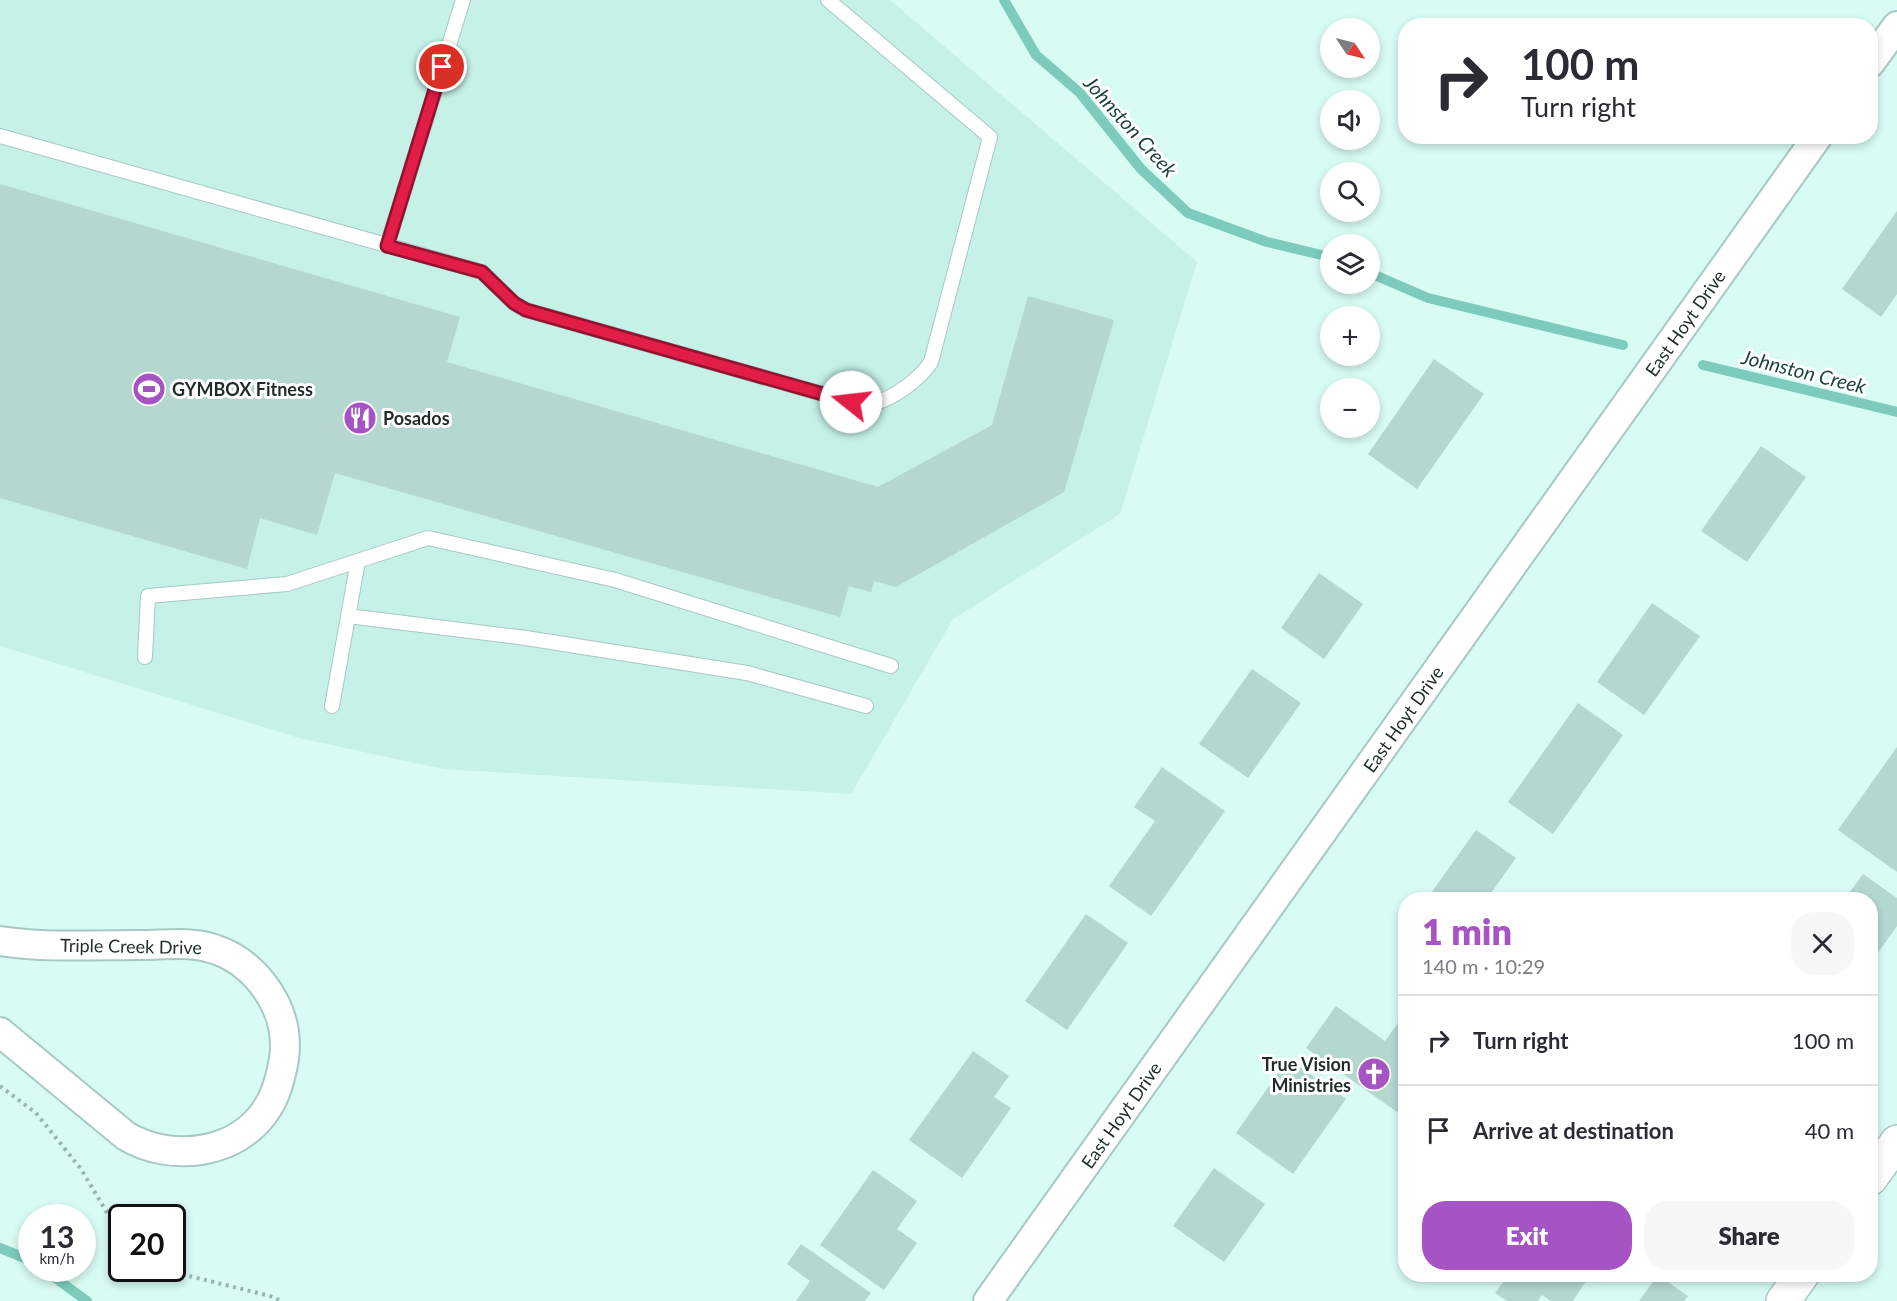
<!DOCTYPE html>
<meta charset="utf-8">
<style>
body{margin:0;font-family:Lato,sans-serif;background:#f7f7f7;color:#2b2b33;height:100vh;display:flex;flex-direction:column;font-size:22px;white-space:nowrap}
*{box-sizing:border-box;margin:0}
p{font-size:20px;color:#7c7c81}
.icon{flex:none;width:33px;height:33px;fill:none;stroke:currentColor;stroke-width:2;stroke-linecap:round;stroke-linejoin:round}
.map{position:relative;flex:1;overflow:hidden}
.drawer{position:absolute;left:1398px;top:892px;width:480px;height:390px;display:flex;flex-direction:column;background:#fff;border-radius:24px;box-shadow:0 3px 9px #0003}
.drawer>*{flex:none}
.banner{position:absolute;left:1398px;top:18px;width:480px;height:126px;border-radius:24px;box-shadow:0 3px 9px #0003;background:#fff;color:#2b2b33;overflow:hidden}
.needle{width:39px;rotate:125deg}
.controls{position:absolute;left:1320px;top:18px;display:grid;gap:12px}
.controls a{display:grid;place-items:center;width:60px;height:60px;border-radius:50%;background:#fff;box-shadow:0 3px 9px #0003;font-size:30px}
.speed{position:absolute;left:18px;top:1204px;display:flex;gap:12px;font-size:30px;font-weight:700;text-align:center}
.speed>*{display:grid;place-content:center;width:78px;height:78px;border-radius:50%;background:#fff;box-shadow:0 3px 9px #0003;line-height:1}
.speed small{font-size:15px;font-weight:400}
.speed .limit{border:3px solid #111;border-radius:9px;background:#fff;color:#111}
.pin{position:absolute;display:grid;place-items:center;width:51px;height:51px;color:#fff;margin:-26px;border:3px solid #fff;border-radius:50%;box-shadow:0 2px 6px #0007}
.me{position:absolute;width:66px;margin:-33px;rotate:286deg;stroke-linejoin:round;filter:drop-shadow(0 0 4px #0008)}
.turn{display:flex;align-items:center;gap:21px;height:126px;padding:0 24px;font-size:27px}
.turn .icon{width:78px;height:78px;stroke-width:2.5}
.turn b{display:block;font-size:42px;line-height:51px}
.round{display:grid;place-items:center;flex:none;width:63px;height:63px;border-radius:24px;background:#f7f7f7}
.summary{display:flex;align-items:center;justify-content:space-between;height:102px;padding:0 24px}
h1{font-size:36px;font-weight:800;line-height:45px;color:#a654c4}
.action{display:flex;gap:12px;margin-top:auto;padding:12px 24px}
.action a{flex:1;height:69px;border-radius:24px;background:#a654c4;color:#fff;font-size:24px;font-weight:800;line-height:69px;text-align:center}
.action a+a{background:#f7f7f7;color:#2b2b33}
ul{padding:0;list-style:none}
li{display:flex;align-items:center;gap:18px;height:90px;padding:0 24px;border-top:2px solid #e1e1e2}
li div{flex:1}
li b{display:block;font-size:22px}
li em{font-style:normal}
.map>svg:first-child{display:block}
.built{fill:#c5f1e7}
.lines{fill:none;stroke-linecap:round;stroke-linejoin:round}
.stream{stroke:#7ccbbc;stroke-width:10}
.building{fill:#b4d7cf}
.lane-casing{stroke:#a7c9c2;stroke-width:16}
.street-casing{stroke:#a7c9c2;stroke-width:32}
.secondary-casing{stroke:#a7c9c2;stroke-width:36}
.path{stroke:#99b4ae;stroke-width:4;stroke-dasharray:3 4.5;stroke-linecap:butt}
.lane{stroke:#fff;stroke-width:14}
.street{stroke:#fff;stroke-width:28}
.secondary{stroke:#fff;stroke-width:33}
.route-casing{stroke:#92132f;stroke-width:15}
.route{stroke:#e11d48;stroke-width:10}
.labels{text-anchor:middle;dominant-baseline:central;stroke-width:6;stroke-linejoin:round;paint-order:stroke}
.street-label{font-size:18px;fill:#1f2d2a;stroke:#fff}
.poi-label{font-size:18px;font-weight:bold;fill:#1f2d2a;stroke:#fff;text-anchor:start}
.water-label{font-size:20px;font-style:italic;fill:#1f443d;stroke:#fff}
</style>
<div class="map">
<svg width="1897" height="1301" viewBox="0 0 1897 1301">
<rect width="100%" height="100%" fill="#d8fbf3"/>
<!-- built -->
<path class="built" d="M0,0H890L1197,262L1120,514L953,619L851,794L443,769L299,738L0,646Z"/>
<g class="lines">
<!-- stream -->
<path class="stream" d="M1004,0L1036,55L1080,93L1141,169L1188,213L1267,242L1330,257
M1370,273L1428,298L1623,345
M1703,365L1897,412
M0,1248L32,1261
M43,1269L87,1301"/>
</g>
<!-- building -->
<path class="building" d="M0,184L460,317L447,362L878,487L992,425L1028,296L1114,320L1064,492L896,587L874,581L871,592L849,586L840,617L335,473L317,535L260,518L247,569L0,498Z
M1897,211V294L1881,317L1842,289Z
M1434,359L1484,394L1417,489L1368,454Z
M1761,446L1806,477L1747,562L1701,531Z
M1319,573L1363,604L1324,659L1281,628Z
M1652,603L1700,636L1644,715L1597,682Z
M1252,669L1301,703L1248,778L1199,744Z
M1578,703L1623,735L1553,834L1508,802Z
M1897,747V872L1838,830Z
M1162,767L1225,811L1151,916L1109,886L1155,821L1134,807Z
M1476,830L1516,858L1486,900H1426Z
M1863,874L1897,898V926L1870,964V900H1844Z
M1086,914L1128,943L1067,1030L1025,1001Z
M1336,1006L1385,1041L1406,1012V1101L1397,1112L1306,1048Z
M973,1051L1009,1076L994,1097L1011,1108L962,1178L909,1140Z
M1288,1059L1346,1099L1293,1174L1236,1133Z
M1214,1168L1265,1204L1224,1262L1173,1226Z
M873,1170L917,1201L897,1229L917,1243L884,1290L820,1245Z
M801,1244L871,1293L865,1301H796L810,1281L787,1264Z
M1505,1275H1584L1588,1278L1573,1301H1551L1542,1295L1538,1301H1507L1495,1293L1507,1277Z
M1658,1275L1688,1296L1684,1301H1639Z"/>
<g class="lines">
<defs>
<path id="lane" d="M0,136L482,272L514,303L526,310L851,402C859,403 866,405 874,403C893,399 921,378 931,362L990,137L828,0
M387,246L463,0
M348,616L526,638L747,673L866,706
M145,657L148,596L287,584L428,538L615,580L891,666
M332,706L358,561"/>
<path id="street" d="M1870,63L1897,26
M0,941C47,948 95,945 142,945C165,945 191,941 214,949C233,955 250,968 262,983C280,1006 288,1030 284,1059C281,1076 277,1093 268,1107C239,1155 171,1163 126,1136L0,1032
M988,1301L1818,136"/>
<path id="secondary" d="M1870,1179L1897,1142
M1783,1301L1802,1275"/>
</defs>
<!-- lane casing -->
<use href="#lane" class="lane-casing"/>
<!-- street casing -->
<use href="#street" class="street-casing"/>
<!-- secondary casing -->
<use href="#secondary" class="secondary-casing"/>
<!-- path -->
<path class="path" d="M0,1086L36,1113L81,1169L112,1221L122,1233
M168,1269L181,1274L270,1296L281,1301"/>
<!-- lane -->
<use href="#lane" class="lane"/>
<!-- street -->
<use href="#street" class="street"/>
<!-- secondary -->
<use href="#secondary" class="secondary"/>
</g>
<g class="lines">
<defs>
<path id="route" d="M442,67L387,246L482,272L514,303L526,310L851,402"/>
</defs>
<!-- route casing -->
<use href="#route" class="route-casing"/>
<!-- route -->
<use href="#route" class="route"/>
</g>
<!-- icons -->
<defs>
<symbol id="stadium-disc" viewBox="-11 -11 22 22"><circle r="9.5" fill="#a654c4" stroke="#fff"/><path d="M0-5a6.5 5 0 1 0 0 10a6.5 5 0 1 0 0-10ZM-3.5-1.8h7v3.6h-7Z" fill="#fff"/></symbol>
<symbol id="restaurant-disc" viewBox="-11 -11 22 22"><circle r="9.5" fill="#a654c4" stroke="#fff"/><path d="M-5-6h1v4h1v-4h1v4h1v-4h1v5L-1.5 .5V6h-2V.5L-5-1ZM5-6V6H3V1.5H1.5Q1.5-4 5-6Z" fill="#fff"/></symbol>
<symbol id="church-disc" viewBox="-11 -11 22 22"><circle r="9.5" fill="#a654c4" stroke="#fff"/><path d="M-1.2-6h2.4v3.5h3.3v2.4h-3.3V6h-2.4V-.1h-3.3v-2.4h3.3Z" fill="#fff"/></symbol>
</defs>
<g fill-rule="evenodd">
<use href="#stadium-disc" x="130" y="370" width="38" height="38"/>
<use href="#restaurant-disc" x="341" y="399" width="38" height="38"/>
<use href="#church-disc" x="1355" y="1055" width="38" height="38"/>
</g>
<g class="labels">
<!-- street labels -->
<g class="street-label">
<text transform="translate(1685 323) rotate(-55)">East Hoyt Drive</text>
<text transform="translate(1403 719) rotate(-55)">East Hoyt Drive</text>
<text transform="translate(131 946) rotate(1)">Triple Creek Drive</text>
<text transform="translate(1121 1115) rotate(-55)">East Hoyt Drive</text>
</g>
<!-- poi labels -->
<g class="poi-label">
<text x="172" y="389">GYMBOX Fitness</text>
<text x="383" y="418">Posados</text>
<text x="1351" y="1064" text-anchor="end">True Vision<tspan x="1351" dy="21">Ministries</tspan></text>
</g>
<!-- water labels -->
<g class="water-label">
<text transform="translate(1131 126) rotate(48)">Johnston Creek</text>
<text transform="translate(1804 371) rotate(14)">Johnston Creek</text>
</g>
</g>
</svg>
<div class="controls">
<a><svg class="needle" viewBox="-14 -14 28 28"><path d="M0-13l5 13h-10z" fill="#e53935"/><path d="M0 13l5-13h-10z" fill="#7c7c81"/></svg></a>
<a><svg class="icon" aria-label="sound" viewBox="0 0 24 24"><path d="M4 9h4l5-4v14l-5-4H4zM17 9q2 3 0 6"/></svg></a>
<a><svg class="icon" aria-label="search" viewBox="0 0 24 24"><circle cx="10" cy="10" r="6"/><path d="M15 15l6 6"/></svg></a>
<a><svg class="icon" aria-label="layers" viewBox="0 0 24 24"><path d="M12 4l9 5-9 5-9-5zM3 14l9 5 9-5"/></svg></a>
<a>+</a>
<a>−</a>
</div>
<div class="speed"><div>13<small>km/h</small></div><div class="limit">20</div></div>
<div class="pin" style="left:442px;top:67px;background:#d93025"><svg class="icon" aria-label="arrive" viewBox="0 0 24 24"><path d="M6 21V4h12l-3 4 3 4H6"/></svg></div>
<svg class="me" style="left:851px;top:402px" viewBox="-20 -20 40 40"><circle r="19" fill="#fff"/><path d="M0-13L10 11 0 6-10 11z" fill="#e11d48"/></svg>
<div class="banner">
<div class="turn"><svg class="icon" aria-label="right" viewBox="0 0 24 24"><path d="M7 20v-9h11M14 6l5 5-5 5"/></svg><div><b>100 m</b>Turn right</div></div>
</div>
<section class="drawer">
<div class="summary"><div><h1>1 min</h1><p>140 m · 10:29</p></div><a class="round"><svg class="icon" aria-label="close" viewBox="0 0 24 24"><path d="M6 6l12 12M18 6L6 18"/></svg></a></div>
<ul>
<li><svg class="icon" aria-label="right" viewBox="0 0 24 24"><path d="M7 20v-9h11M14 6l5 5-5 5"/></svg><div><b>Turn right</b></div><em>100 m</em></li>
<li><svg class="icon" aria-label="arrive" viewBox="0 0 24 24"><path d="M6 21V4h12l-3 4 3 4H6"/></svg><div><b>Arrive at destination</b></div><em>40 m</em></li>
</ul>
<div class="action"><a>Exit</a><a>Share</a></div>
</section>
</div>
